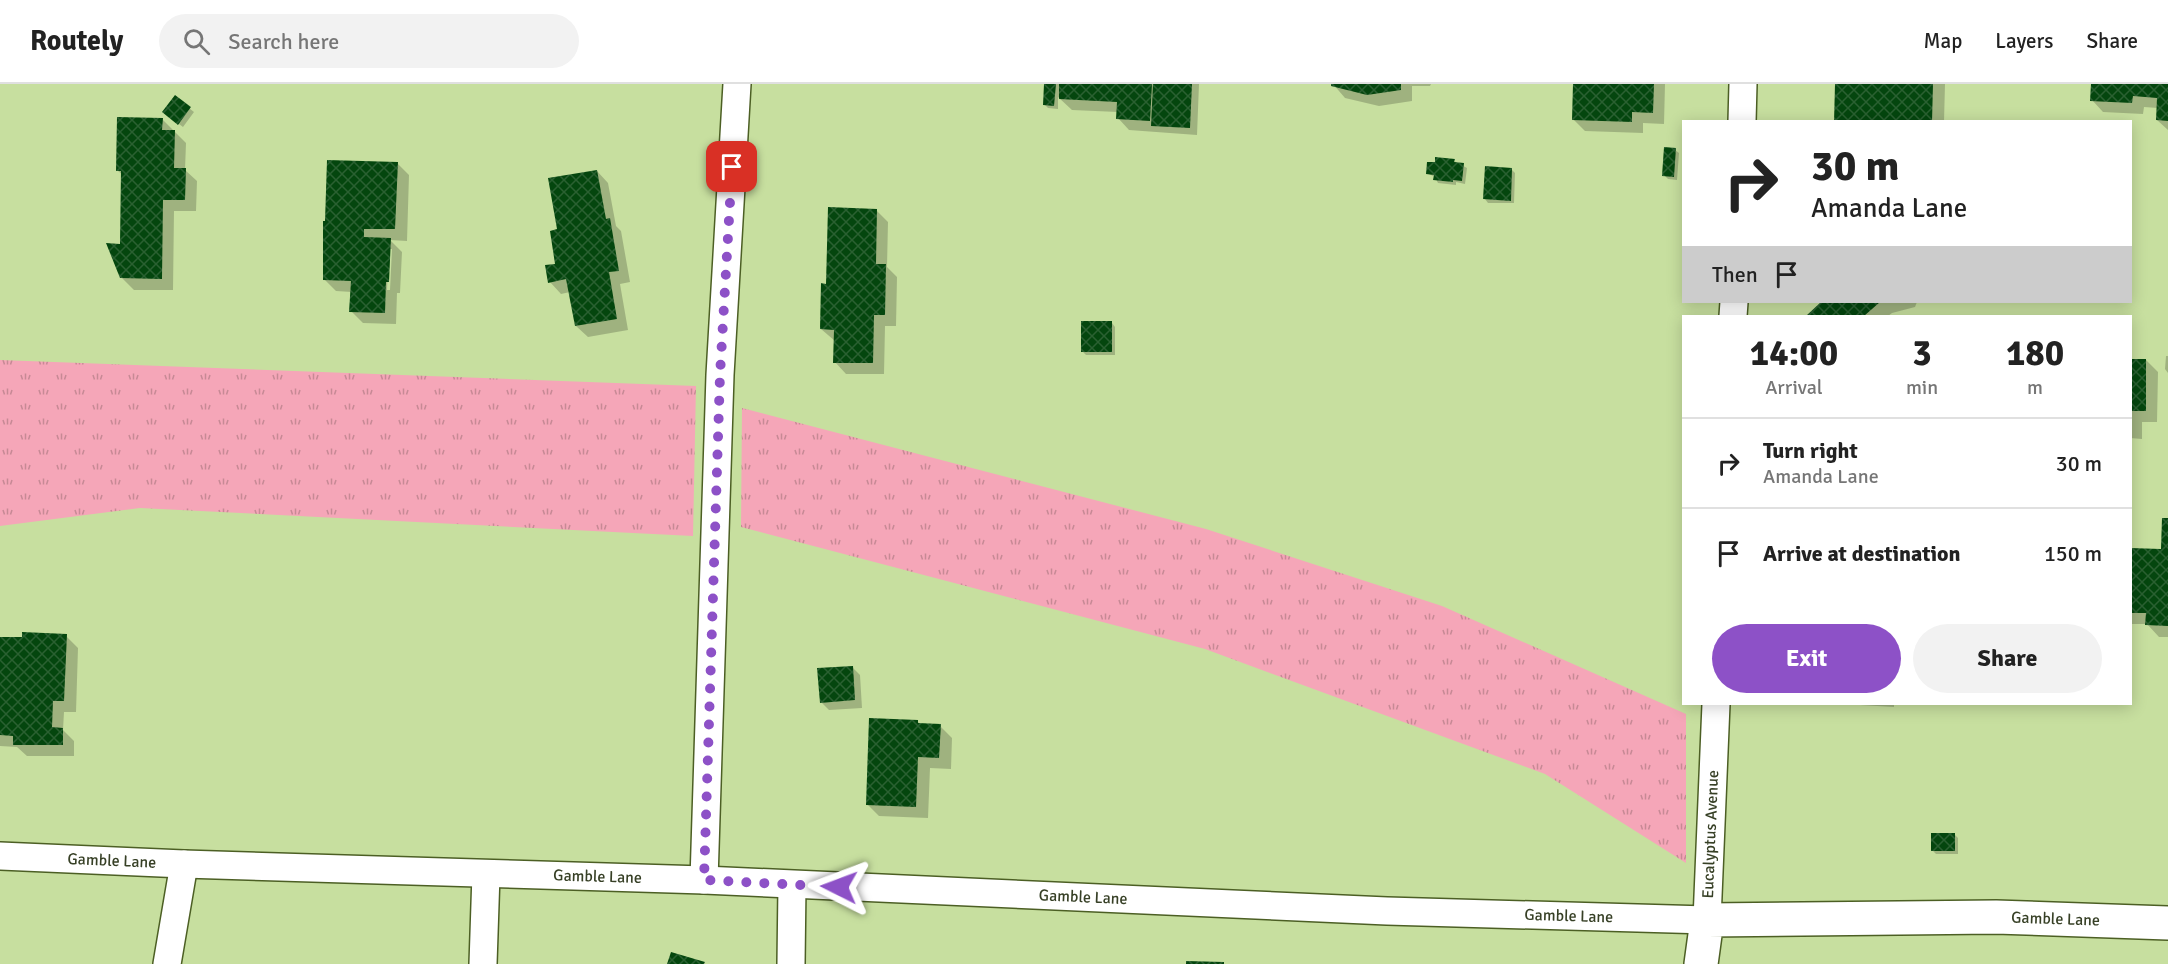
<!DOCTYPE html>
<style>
body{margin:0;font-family:Signika,sans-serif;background:#f2f2f2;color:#222;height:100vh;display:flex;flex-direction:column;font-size:22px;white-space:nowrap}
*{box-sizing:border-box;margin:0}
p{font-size:20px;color:#767676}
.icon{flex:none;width:33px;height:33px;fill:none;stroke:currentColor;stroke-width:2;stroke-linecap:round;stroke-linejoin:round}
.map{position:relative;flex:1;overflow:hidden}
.drawer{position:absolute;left:1682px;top:231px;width:450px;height:390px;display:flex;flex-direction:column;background:#fff;border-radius:0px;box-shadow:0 3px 15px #0003}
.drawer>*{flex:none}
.hud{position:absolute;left:1682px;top:36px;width:450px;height:183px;border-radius:0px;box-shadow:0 3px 15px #0003;background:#fff;color:#222;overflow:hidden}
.pin{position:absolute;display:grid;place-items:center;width:51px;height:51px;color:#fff;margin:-26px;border-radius:12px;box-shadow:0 3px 9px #0006}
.me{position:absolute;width:66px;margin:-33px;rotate:273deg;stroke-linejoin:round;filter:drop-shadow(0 0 4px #0008)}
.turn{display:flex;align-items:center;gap:21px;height:126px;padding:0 30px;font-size:27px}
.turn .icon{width:78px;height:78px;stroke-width:2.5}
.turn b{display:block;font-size:42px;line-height:51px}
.then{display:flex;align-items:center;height:57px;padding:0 30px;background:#0003;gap:12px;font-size:22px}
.eta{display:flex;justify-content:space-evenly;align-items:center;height:102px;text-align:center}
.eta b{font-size:36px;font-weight:700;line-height:42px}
.cta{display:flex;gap:12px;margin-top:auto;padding:12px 30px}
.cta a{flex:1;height:69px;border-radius:36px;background:#8d51c7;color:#fff;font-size:24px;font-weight:700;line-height:69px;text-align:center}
.cta a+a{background:#f2f2f2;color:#222}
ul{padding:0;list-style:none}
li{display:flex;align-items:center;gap:18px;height:90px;padding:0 30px;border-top:2px solid #e0e0e0}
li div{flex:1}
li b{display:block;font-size:22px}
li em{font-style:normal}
header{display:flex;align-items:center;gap:36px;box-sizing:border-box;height:84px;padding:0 30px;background:#fff;border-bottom:2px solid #e0e0e0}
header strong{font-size:28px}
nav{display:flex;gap:33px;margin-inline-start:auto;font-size:21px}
.search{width:420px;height:54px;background:#f2f2f2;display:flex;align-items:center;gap:15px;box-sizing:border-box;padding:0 21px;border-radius:33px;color:#767676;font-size:22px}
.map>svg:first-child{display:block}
.grass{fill:url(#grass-tufts)}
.shadow{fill:#0003;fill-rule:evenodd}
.building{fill:url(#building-cross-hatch)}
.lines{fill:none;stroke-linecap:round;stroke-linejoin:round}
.minor-casing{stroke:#4c5f24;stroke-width:30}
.tertiary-casing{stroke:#4c5f24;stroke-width:36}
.minor{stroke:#fff;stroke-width:27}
.tertiary{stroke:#fff;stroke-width:33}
.route{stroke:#8d51c7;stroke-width:10;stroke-dasharray:0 18}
.labels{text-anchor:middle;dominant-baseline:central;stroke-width:6;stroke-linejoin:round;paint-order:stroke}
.street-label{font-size:16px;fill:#374026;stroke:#d4ecac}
</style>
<header>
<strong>Routely</strong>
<div class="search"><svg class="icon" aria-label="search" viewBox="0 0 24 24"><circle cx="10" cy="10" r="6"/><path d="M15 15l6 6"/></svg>Search here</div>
<nav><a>Map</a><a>Layers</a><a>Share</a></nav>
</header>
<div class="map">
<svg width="2168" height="880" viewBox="0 0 2168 880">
<defs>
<pattern id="grass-tufts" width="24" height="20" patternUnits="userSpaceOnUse" patternTransform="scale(1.5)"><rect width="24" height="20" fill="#f5a6b8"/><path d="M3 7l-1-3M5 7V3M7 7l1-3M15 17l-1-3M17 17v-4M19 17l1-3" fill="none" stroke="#c78995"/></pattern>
<pattern id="building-cross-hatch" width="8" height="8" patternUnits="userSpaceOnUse" patternTransform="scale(1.5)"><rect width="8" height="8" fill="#04460e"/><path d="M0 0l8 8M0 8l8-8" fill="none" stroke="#2a6031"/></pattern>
</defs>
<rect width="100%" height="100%" fill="#c7df9f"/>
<!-- grass -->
<path class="grass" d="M0,276L696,302L693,452L140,424L0,442Z
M742,324L1206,445L1442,522L1686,630V779L1545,690L1205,565L741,443Z"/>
<!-- shadow -->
<path class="shadow" d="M1046,0H1199L1197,51L1129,46L1118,34V28L1072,26L1058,13V25L1048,24L1044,20Z
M1333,0H1431L1430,2H1412V17L1379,22L1345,14Z
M1574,0H1665L1664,40L1643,39V49L1585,47L1573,35Z
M1836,0H1945L1944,38H1836Z
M2093,0H2168V46L2157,36L2158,24L2144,23L2143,30L2103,28L2092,16Z
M175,13L194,28L183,43L167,31Z
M162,35L186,59L185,86L197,97L196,127H174L173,206H134L122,194L123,91L118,87Z
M1675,66L1679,69L1677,96L1668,95L1664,91Z
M1454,77L1467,84L1465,100L1456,98V101L1438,99L1435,93L1427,89Z
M397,79L409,91L407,157L390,156L402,168L400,209H397L396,240L363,239L351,227L352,208L336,207L324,195ZM389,165H392L390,206H387Z
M1511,85L1515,89L1514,119H1488L1485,115Z
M597,87L608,99L616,142L621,147L630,198L620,200L628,246L588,253L576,242L570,208L561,210L550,198L557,181L559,147Z
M876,126L888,138L887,183L897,193L896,242H885L884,290H846L835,278V257L821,245L828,201Z
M1823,218H1917L1915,223L1892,229L1888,232H1808Z
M1112,239L1115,243V271H1086L1082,267Z
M2166,272H2168V289L2165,285Z
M2130,276H2146L2158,288L2157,338H2142V355L2130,354Z
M2168,435V553H2159L2147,540H2130V466H2163Z
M66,552L78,564L76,628H64L63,646L74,657V672H27L17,663L0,662V554Z
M852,583L860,591L862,624L829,626L821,618Z
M1843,620H1894V623Z
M918,638L921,641L940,642L952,654L951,685L930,684L928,734L879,732L867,720Z
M1954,750L1958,754V770H1936L1932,766Z"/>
<!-- building -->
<path class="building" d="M1044,0H1056L1054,22L1043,21Z
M1059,0H1152L1150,37L1116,35L1117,18L1059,15Z
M1153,0H1192L1190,44L1151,42Z
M1331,0H1401V6L1367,11L1331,2Z
M1573,0H1654L1653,29L1632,28V38L1572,36Z
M1835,0H1933L1932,38H1834Z
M2091,0H2168V37L2156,36L2157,14L2133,12L2132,19L2090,17Z
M175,11L191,23L178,41L162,28Z
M117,33L163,34L162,46H175L174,84H186L185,116H163L162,195L120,194L106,159L120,160L121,87H116Z
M1664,63L1676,64L1674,93L1662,92Z
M1435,73L1455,75L1454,78L1464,79L1462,97L1453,96V98L1433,96L1434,91L1426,90L1427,78H1435Z
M327,76L398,78L395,145H364V153L391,154L389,198H386L385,229L349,228L351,197L323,196V137H325Z
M1485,82L1512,84L1511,117L1483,115Z
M597,86L606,135L610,134L619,187L609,188L617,235L575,242L566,195L548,199L545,181L555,180L550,147L557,145L548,94Z
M828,123L877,125L876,180H886L885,231H874L873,279H833L834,246L820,245L821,199L826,200Z
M1821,218H1880L1864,232H1806Z
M1081,237H1112V268H1081Z
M2130,275H2146V327H2130Z
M2162,434H2168V542L2145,541L2146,529H2130V464L2161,465Z
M22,548L67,550L64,617H53L52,643L63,644V661H13V652L0,651V553H22Z
M853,582L855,616L820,619L817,584Z
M869,634L918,636V639L941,640L939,674L918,673L916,723L866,721Z
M1931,749H1955V767H1931Z
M671,868L705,878L704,880H667Z
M1186,877L1224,878V880H1186Z"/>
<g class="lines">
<defs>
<g id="minor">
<path d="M1742,38L1743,0"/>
<path d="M1733,232L1734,218"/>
<path id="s1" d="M0,772L184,780L704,796L1387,827L1707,836L1716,620"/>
<path d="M704,796L720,291L737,0"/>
<path d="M167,880L184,780"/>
<path d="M483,880L486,790"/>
<path d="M791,880L792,801"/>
</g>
<g id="tertiary">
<path id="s2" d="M1701,880L1707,836L1996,833L2168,839"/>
</g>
</defs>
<!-- minor casing -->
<use href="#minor" class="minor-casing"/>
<!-- tertiary casing -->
<use href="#tertiary" class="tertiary-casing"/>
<!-- minor -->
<use href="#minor" class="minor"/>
<!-- tertiary -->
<use href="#tertiary" class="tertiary"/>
</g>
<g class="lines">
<!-- route -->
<path class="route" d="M732,83L720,291L704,796L839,803"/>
</g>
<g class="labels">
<!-- street labels -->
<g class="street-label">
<text stroke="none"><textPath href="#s1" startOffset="1794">Eucalyptus Avenue</textPath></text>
<text stroke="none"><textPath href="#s1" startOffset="112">Gamble Lane</textPath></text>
<text stroke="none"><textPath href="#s1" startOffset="598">Gamble Lane</textPath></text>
<text stroke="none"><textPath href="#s1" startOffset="1084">Gamble Lane</textPath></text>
<text stroke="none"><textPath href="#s1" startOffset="1570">Gamble Lane</textPath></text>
<text stroke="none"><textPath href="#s2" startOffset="393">Gamble Lane</textPath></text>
</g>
</g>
</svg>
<div class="pin" style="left:732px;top:83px;background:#d93025"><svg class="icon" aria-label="arrive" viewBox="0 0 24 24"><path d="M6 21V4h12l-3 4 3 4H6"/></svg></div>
<svg class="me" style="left:839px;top:803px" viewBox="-20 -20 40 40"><path d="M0-17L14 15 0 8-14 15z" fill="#8d51c7" stroke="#fff" stroke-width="4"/></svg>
<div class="hud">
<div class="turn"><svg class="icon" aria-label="right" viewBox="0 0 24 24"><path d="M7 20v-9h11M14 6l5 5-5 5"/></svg><div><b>30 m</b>Amanda Lane</div></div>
<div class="then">Then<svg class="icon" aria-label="arrive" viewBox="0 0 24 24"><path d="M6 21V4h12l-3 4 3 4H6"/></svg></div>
</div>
<section class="drawer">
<div class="eta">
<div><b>14:00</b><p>Arrival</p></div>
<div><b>3</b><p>min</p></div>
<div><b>180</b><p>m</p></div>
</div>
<ul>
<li><svg class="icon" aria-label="right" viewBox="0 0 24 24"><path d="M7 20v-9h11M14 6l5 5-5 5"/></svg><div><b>Turn right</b><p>Amanda Lane</p></div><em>30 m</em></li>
<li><svg class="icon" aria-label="arrive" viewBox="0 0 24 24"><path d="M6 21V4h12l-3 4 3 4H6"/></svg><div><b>Arrive at destination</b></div><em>150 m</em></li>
</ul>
<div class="cta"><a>Exit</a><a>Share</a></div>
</section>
</div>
